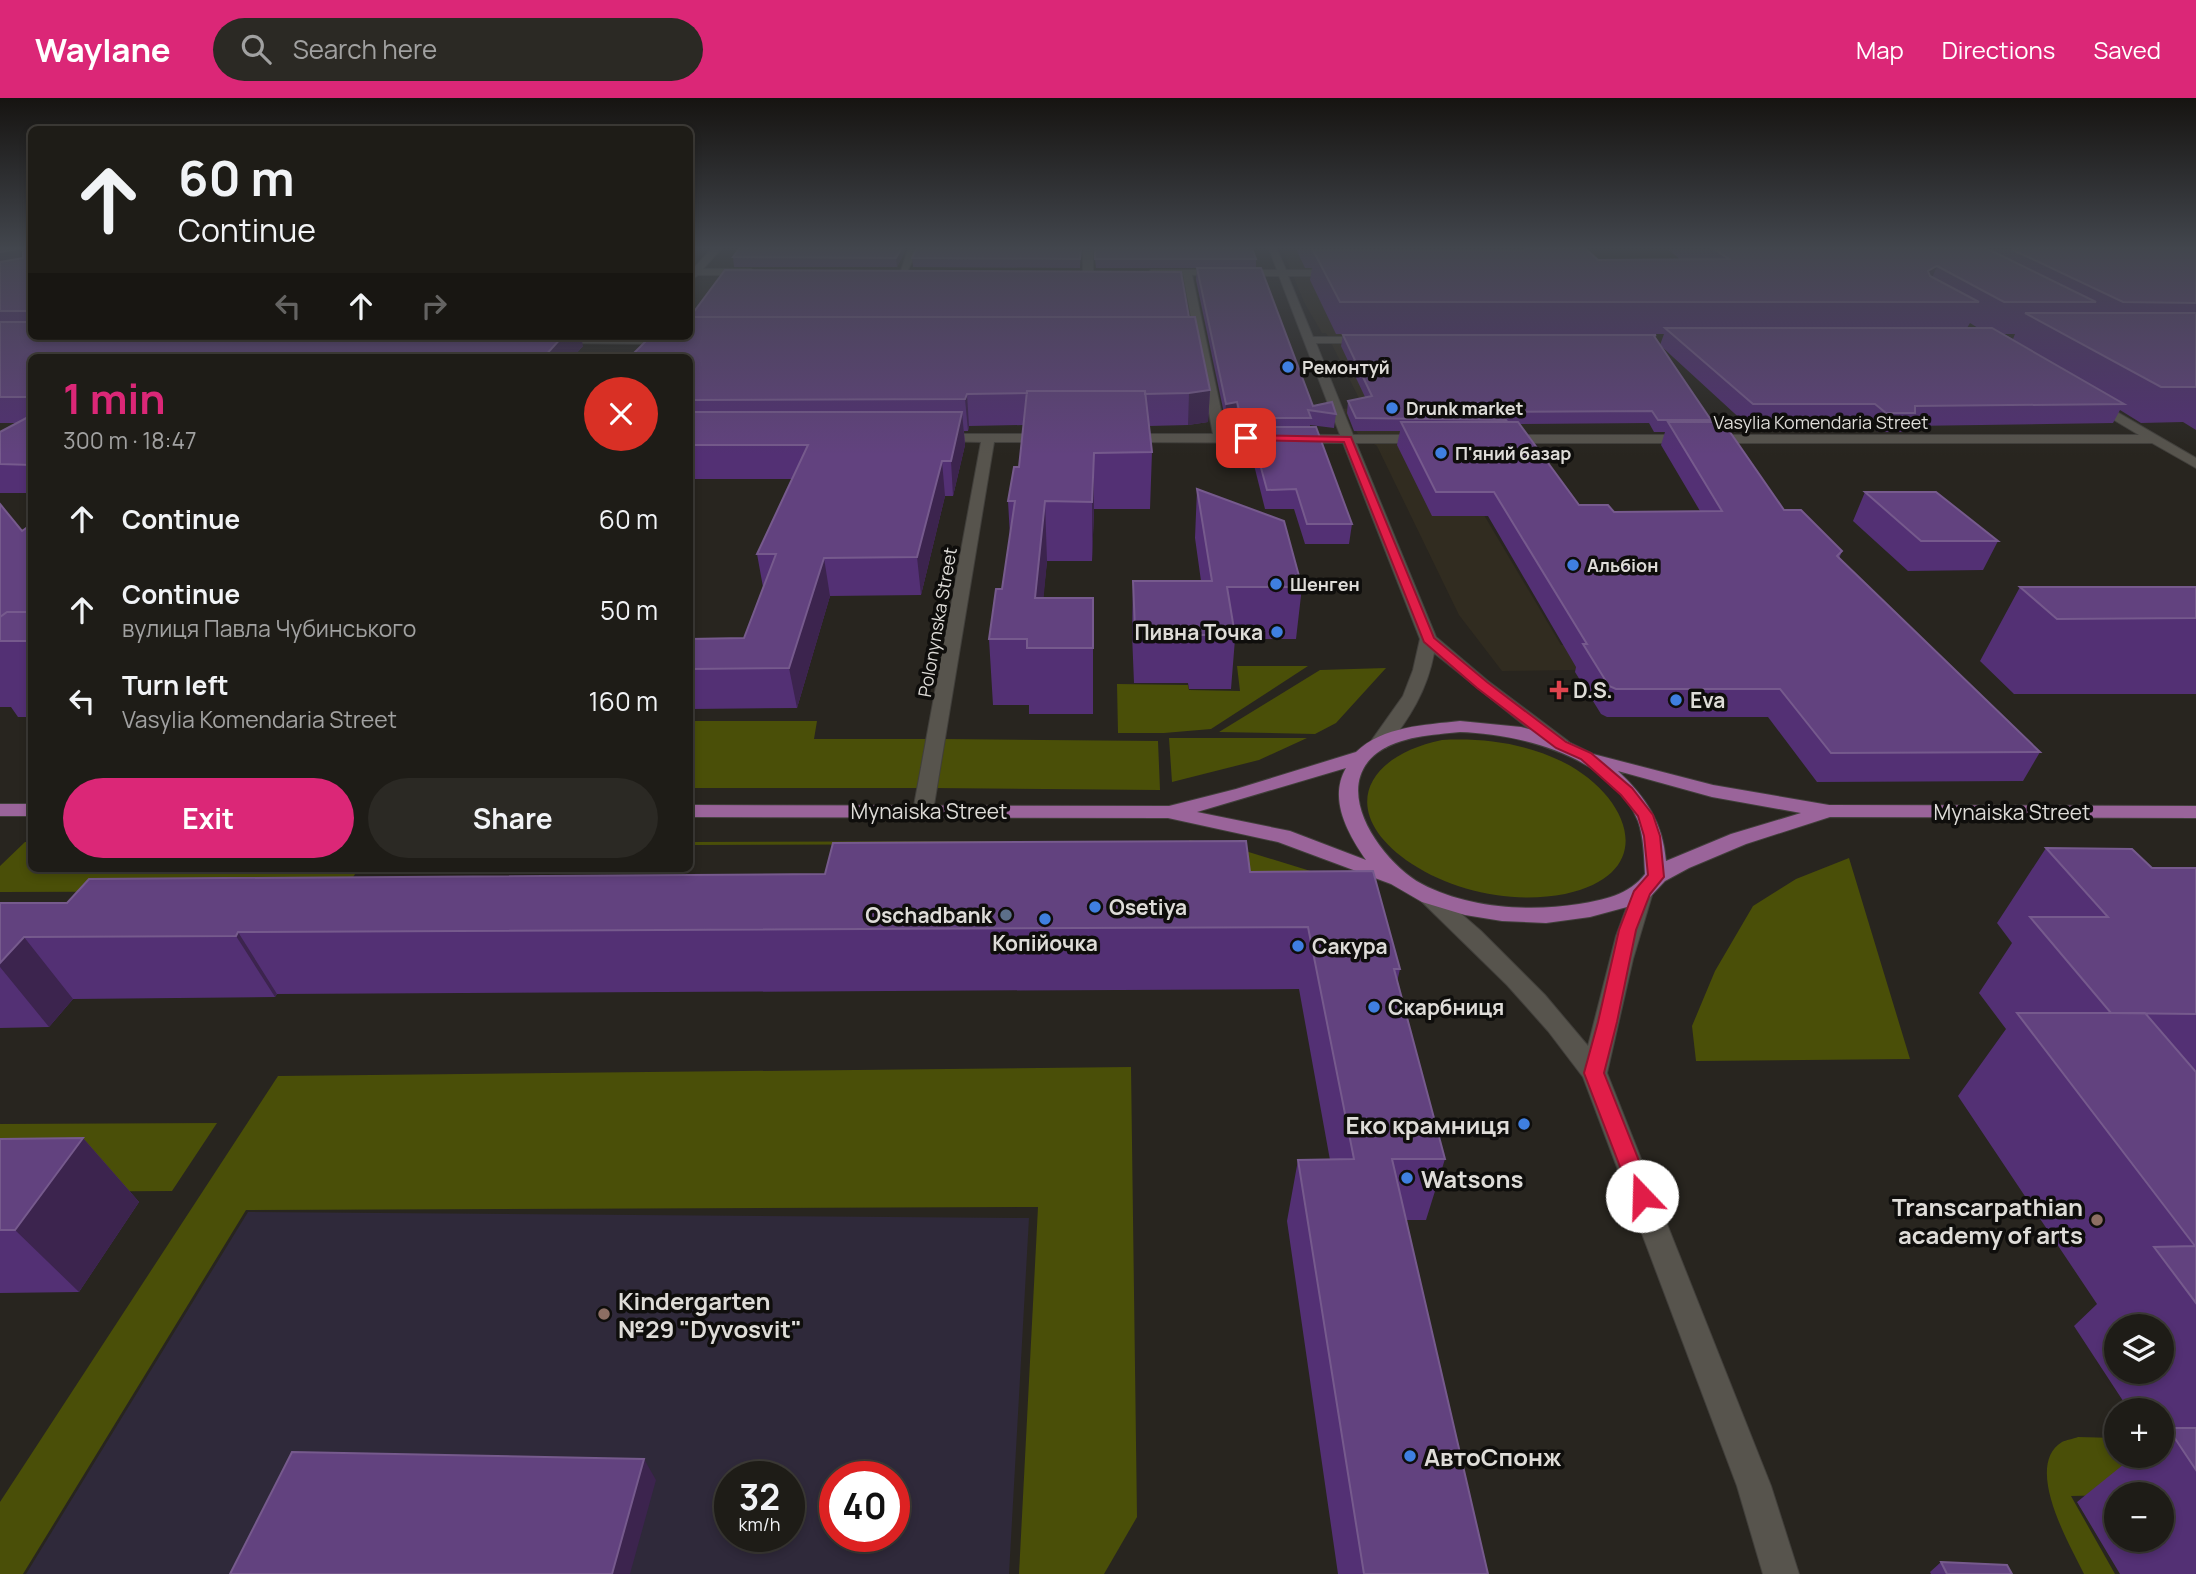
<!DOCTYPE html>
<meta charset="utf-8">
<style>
body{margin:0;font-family:Manrope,sans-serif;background:#2b2924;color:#f1f3f6;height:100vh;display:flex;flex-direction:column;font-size:26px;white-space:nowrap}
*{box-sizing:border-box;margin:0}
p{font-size:23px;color:#a1a1a1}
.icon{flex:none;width:38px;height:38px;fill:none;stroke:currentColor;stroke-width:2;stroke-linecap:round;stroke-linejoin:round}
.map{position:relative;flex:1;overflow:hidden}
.side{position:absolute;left:28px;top:256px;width:665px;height:518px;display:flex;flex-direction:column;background:#1e1c17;border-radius:10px;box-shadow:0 4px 10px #0003,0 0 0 2px #3c3a36}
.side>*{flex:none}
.banner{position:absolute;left:28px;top:28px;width:665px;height:214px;border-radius:10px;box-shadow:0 4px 10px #0003,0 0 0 2px #3c3a36;background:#1e1c17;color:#f1f3f6;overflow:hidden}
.fabs{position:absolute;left:2104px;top:1216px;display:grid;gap:14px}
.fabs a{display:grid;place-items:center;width:70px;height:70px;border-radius:50%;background:#1e1c17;box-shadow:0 4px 10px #0003,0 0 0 2px #3c3a36;font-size:35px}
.speed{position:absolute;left:714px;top:1363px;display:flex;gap:14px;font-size:35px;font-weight:700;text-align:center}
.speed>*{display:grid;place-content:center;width:91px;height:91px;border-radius:50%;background:#1e1c17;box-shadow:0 4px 10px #0003,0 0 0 2px #3c3a36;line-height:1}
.speed small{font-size:18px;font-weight:400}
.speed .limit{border:10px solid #d22;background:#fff;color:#111}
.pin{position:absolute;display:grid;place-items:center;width:60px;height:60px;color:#fff;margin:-30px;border-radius:14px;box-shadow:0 4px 10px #0006}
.me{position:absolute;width:77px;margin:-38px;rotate:339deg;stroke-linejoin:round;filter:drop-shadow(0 0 5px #0008)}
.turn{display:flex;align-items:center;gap:24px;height:147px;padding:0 35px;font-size:32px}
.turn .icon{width:91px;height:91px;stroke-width:2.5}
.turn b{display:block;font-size:49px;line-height:60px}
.lanes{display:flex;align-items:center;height:66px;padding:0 35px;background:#0003;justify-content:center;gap:35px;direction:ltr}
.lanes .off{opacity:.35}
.round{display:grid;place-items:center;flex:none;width:74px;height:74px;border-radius:37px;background:#2b2924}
.summary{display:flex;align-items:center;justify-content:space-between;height:119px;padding:0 35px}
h1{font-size:42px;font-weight:700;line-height:52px;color:#db2777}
.button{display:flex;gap:14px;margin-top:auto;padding:14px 35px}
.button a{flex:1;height:80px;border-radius:42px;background:#db2777;color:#fff;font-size:28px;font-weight:700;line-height:80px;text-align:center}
.button a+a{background:#2b2924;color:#f1f3f6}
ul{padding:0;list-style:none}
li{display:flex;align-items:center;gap:21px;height:91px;padding:0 35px}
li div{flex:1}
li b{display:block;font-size:26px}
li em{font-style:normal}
header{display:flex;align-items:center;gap:42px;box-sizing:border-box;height:98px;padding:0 35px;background:#db2777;color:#fff}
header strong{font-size:33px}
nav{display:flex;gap:38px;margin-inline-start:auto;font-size:24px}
.search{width:490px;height:63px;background:#2b2924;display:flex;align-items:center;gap:18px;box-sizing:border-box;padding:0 24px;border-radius:38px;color:#a1a1a1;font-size:26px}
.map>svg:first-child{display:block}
.built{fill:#312c20}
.education{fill:#2f293a;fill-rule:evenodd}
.green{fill:#4a4f08}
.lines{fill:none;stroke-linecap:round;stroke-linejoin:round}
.minor-casing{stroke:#413f3b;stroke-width:2}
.major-casing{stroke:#413f3b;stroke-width:2}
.minor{fill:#57544d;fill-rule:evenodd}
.major{fill:#9a649a;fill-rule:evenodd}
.wall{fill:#533074;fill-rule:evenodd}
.shaded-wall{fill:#3c244e}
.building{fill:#62427f;stroke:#765a8d;stroke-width:2}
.route{fill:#e11d48;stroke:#92132f;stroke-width:2}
.shop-dot{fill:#3f7fe0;stroke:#0f0e0c;stroke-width:2.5}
.health-dot{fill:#e0444e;stroke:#0f0e0c;stroke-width:2.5}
.service-dot{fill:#5c6f8a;stroke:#0f0e0c;stroke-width:2.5}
.education-dot{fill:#8d6e63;stroke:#0f0e0c;stroke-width:2.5}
.labels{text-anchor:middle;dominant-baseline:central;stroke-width:7;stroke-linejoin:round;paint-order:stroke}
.far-poi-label{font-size:18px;font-weight:bold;fill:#dedcd8;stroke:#0f0e0c;text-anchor:start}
.far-street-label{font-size:18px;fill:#dedcd8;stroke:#0f0e0c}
.poi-label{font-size:21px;font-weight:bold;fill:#dedcd8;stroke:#0f0e0c;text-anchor:start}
.street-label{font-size:21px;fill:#dedcd8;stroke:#0f0e0c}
.near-poi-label{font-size:24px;font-weight:bold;fill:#dedcd8;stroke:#0f0e0c;text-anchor:start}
</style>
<header>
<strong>Waylane</strong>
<div class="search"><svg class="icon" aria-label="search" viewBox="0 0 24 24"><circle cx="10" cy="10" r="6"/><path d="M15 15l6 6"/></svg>Search here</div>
<nav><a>Map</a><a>Directions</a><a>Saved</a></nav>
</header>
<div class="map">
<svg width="2196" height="1476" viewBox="0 0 2196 1476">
<rect width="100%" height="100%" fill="#28251f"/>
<!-- built -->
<path class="built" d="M1282,151H1366L1394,235L1466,348L1452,363L1561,547L1678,546L1696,570L1502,573L1459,517L1377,348L1358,336L1343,311L1363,308L1326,235H1322L1304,204Z"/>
<!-- education -->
<path class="education" d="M248,1114L1029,1120L1009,1476H26ZM730,1379H789V1438H730ZM835,1379H894V1438H835Z"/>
<!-- green -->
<path class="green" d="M1237,568H1308L1211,631L1164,635H1118L1117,586L1188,587L1189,592L1240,593Z
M1386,570L1336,625L1315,636L1219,634L1320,572Z
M690,623H817L814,641H927L918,690H690Z
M1169,640H1307L1259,662L1172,684Z
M943,641L1158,643L1160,692L934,690Z
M1442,642C1483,640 1523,645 1561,663C1629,696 1662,775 1565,796C1514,806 1455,794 1412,766C1338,717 1361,659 1442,642Z
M1189,742L1239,751L1317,775L1195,793Z
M1047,743V746L690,747V744Z
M25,744H31L32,770H359L344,793L0,794V768Z
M1849,760L1910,961L1696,963L1692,928L1715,873L1753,808L1796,781Z
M1131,969L1137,1419L1104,1476H1019L1038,1109L246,1112L23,1476H0V1404L278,978Z
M217,1025L172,1093L0,1094V1026Z
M2078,1339L2116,1340V1358H2161V1396L2071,1398L2115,1476H2084C2070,1447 2023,1368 2062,1344C2066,1342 2073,1341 2078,1339Z"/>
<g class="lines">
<defs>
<path id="minor" d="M711,151H721L703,171H751L756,174L751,177H698L690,183V171H693Z
M908,151H918L906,176H900Z
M1083,151H1093V174L1088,177L1083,174Z
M1269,151H1277L1286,172H1339L1344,175L1339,178H1288L1313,239H1368L1373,242L1368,245H1316L1353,337H1426L1432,341L1426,345H1356L1436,539L1488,583L1568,643L1571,647L1568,651H1554L1434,555C1427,593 1409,621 1386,650H1372L1369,646L1403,598L1413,572L1420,541L1343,345L1122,344L1116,340L1122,336H1213L1183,177H1154L1149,174L1151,172H1277ZM1192,177L1279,178L1340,337L1226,336Z
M555,240H673L678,243L673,246L551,245V241Z
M2093,300L2196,360V370L2152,345H1504L1498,341L1504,337H2139L2089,307L2087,304Z
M937,336H1051L1057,340L1051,344H994L933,713L930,718H916L913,713L981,344L932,343V337Z
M1642,786L1650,789L1653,794L1633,861L1607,975L1771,1388L1799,1476H1763L1737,1388L1583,979L1548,933L1507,887L1416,798L1419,793L1427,790L1435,793L1481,833L1545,897L1588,948L1616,838L1634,789Z"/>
<path id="major" d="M1460,623L1521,629L1558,639L1593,656L1713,687L1829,707L2196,708V720L1830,719L1746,746L1689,770L1665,783L1650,799L1627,809L1590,819L1546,825L1502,823L1465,817L1422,804L1391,786L1278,744L1168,720L690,719V707L1169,708L1236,691L1356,654C1383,628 1425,627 1460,623ZM1460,634C1521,636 1612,659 1638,723C1644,740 1644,759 1645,776C1629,797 1603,802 1579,806C1529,814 1467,810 1422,786C1383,765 1329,692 1377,655C1400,638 1433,637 1460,634ZM1346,670C1328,701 1348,736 1366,762L1290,733L1197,714ZM1618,673L1712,699L1801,715L1731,736L1666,763C1663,725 1646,699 1618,673Z
M0,706H32V718H0Z"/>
</defs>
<!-- minor casing -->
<use href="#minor" class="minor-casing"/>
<!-- major casing -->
<use href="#major" class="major-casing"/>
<!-- minor -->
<use href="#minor" class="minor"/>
<!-- major -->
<use href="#major" class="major"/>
</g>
<!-- wall -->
<path class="wall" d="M0,151H32V238L583,248L573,259H32V395H0V334L16,325H0Z
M906,151L897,169H734L733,159Z
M1081,151L1080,170L913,169L912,160Z
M1094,151H1252L1256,161V170L1313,308L1336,316L1334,330L1310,327V329L1352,426L1349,446H1305L1294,411H1265L1249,347L1250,334H1246L1244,326H1238L1236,318L1225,320L1196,182L1197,170H1096Z
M1296,151H1586L1598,162H1681L1667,151H2196V332L2183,324L2141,325L2120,312L2113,325L1910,328L1907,334H1878L1867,326H1746L1661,248L1711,322L1710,324L1784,412L1842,453L1839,461L2040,654L2023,683L1817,684L1768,619H1607L1601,616L1575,574L1576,569L1488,418H1432L1397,347L1400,333H1354L1347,315L1348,303L1365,299L1341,248L1343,237L1655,240L1660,247L1664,236H1336L1310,182L1312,170H1305ZM1970,225L1978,230H1967ZM2004,236H2015L2013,241ZM1649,325L1654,334H1665L1661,347L1700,413L1614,414L1579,407L1519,326Z
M1189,219L1210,292L1208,324L1188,327L1149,328L1152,354L1150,411H1094L1092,463H1047L1043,500H1093V616H1029V607H993L989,541L1002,491L1010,438L1008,403L1019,369L1023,327L969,328L968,333H964L965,347L953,398H945L921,497L830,498L797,610L690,611V541L744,540L763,489L757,456L792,381H690V238Z
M1197,391L1302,489L1296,541H1235L1231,591H1189L1188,585H1134L1132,536L1133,483H1201L1195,440Z
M1865,394L1998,443L1983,472L1908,473L1853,423Z
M0,406L22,433L32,426V619H18L11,609H0Z
M2020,489H2196V596H2014L1980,563Z
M2046,750L2152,770H2196V1476H2120L2077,1404L2134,1358H2161V1336L2164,1334H2161V1312H2129L2074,1228L2097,1206L1958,998L2006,931L1979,895L2012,845L1997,825ZM2116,1228H2161V1274H2116ZM2116,1396H2161V1442H2116Z
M1250,774L1400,871L1397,884L1445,1061L1426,1122H1406L1488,1476H1338L1287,1123L1298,1062H1330L1299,891L277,896L275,899L73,901L49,929L0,930V805H67Z
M83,1040L139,1104L79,1194L0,1195V1041Z
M1941,1464L2012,1476H1931L1930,1474Z"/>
<!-- shaded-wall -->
<path class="shaded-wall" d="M17,151H21L32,171L0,177V154Z
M901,151H906L897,169L896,160Z
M1937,168L1924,199L1928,173Z
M563,238H581L583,248L573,259H544Z
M1210,292L1208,324L1188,327L1189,295Z
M967,296L969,328L968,333L965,301Z
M1237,304L1236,318L1225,320L1226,306Z
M962,314L965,347L953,398L951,363Z
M1094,355V411L1092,463V404Z
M942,363L945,398L921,497L917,459Z
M1045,403L1047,463L1039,550L1035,500Z
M824,460L830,498L797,610L789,570Z
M238,834L277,896L275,899L236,838Z
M24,839L73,901L49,929L0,869V865Z
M83,1040L139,1104L79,1194L15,1132Z
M644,1361L656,1382L630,1476H612Z"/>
<!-- building -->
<path class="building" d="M0,151H17L0,154Z
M21,151H32V213H0V164L23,160V153Z
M739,151H901L896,160L733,159Z
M916,151H1081L1080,161L912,160Z
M1095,151H1252L1256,161H1095Z
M1525,151H1586L1598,162L1729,161L1714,151H1988L2096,204H2004L1937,168L1928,173L1930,178L1979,204H1340L1313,152L1522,153Z
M2011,151H2196V205L2123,204Z
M1197,170H1261L1313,308L1332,304L1336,316L1308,312L1311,320H1247L1245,312H1239L1237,304L1226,306Z
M725,172L1181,174L1189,219H690Z
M2025,215H2196V289H2161Z
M690,219H1195L1210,292L1189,295L1145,296V293H1027V295L967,296L965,301L690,302V259H630L651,238H690Z
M0,224H32V238H563L544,259H32V299H0Z
M1665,230H1992L2124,306L1915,308V315H1886L1875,306H1753Z
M1343,237H1656L1654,238L1711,322H1658L1652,313L1501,314L1506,322L1356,320L1348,303L1372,298Z
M1027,293H1145L1152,354L1094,355L1092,404L1045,403L1035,500H1093V550H1027V541H989L996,491H1002L1015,403H1008L1014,369H1019Z
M690,314H962L951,363H942L917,459L824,460L789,570L690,571V541L744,540L776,456H757L808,347H690Z
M32,317V367L0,366V334Z
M1401,324H1518L1579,407H1608L1614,414L1722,413L1668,324H1723L1784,412H1801L1842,453L1837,458L2040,654L1831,655L1780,591H1616L1609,588L1583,546H1587L1494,394H1436Z
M1250,329H1316L1352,426H1307L1296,391L1267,392Z
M1197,391L1284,423L1302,489H1227L1235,537H1192L1191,531H1135L1133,483H1212Z
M1865,394H1936L1998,443H1921Z
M0,406L22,433L32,426V514H7L0,519Z
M2020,489H2196V520L2057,521Z
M7,514H32V543H0V519Z
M1246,743L1250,774L1373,773L1400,871H1394L1445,1061H1392L1488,1476H1364L1298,1062L1354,1061L1308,829L238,834L236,838L24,839L0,865V805H67L89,781L825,776L833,745Z
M2046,750L2132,751L2152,770H2196V916L2111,915L2030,819H2108Z
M2017,915H2145L2196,974V1205L2154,1149L2195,1148Z
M83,1040L15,1132H0V1041Z
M2168,1330H2196V1372Z
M292,1354L644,1361L612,1476H230Z
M1941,1464L2007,1467L2012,1476H1947Z"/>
<!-- sky -->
<linearGradient id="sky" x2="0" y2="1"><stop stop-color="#161411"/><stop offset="0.42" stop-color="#42464d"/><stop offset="1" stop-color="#42464d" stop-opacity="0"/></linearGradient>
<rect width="2196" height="357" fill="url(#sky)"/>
<!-- route -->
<path class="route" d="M1246,337L1351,339L1434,540L1487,584L1566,644L1591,655L1632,690L1653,717L1660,738L1664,779L1650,796L1636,832L1617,924L1604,975L1653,1098L1649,1105L1642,1108L1634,1105L1584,975L1598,924L1619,832L1634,793L1648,777L1644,738L1638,718L1621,697L1581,661L1556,650L1477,590L1424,544L1344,344L1243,342L1241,340Z"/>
<!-- markers -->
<g class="shop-dot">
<circle cx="1288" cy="269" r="7"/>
<circle cx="1392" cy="310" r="7"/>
<circle cx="1441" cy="355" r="7"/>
<circle cx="1573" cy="467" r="7"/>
<circle cx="1276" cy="486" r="7"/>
<circle cx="1277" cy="534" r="7"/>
<circle cx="1676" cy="602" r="7"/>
<circle cx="1095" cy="809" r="7"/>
<circle cx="1045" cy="821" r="7"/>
<circle cx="1298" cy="848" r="7"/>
<circle cx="1374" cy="909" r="7"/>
<circle cx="1524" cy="1026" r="7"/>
<circle cx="1407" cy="1080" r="7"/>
<circle cx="1410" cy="1358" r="7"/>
</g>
<path class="health-dot" d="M1555.5 581.5h7v7h7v7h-7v7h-7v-7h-7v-7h7z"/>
<circle class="service-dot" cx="1006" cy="817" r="7"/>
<g class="education-dot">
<circle cx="2097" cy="1122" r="7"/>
<circle cx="604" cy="1216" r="7"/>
</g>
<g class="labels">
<!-- far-poi labels -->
<g class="far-poi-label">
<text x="1302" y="269">Ремонтуй</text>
<text x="1406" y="310">Drunk market</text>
<text x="1455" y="355">П'яний базар</text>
<text x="1587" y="467">Альбіон</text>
<text x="1290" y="486">Шенген</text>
</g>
<!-- far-street labels -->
<g class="far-street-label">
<text x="1821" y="324">Vasylia Komendaria Street</text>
<text transform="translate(937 524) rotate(-80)">Polonynska Street</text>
</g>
<!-- poi labels -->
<g class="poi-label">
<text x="1263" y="534" text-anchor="end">Пивна Точка</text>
<text x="1573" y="592">D.S.</text>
<text x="1690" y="602">Eva</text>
<text x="1109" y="809">Osetiya</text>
<text x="992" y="817" text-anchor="end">Oschadbank</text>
<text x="1045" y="845" text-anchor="middle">Копійочка</text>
<text x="1312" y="848">Сакура</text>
<text x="1388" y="909">Скарбниця</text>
</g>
<!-- street labels -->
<g class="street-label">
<text x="929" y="713">Mynaiska Street</text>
<text x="2012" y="714">Mynaiska Street</text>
</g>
<!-- near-poi labels -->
<g class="near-poi-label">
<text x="1510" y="1026" text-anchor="end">Еко крамниця</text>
<text x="1421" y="1080">Watsons</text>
<text x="2083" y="1108" text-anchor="end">Transcarpathian<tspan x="2083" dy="28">academy of arts</tspan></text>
<text x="618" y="1202">Kindergarten<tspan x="618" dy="28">№29 "Dyvosvit"</tspan></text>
<text x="1424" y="1358">АвтоСпонж</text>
</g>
</g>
</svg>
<div class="fabs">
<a><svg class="icon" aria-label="layers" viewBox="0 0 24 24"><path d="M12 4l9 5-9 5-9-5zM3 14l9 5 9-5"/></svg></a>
<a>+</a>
<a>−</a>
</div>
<div class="speed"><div>32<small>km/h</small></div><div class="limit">40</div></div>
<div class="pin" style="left:1246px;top:340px;background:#d93025"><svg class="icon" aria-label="arrive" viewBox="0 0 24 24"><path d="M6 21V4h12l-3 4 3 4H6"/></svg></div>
<svg class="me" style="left:1642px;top:1098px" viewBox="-20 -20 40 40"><circle r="19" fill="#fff"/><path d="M0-13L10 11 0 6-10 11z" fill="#e11d48"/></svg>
<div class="banner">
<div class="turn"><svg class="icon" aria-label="ahead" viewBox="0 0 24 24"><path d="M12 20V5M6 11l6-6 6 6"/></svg><div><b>60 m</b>Continue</div></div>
<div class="lanes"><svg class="icon off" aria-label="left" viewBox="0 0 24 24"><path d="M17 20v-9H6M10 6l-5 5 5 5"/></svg><svg class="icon" aria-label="ahead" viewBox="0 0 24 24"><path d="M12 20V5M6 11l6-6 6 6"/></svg><svg class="icon off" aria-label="right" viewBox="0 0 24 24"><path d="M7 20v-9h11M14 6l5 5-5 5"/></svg></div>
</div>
<section class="side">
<div class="summary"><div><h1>1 min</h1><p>300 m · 18:47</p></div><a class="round" style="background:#d93025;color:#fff"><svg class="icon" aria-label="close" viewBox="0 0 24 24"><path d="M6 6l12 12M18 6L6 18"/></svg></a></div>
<ul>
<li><svg class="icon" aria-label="ahead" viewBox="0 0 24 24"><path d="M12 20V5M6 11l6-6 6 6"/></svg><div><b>Continue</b></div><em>60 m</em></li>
<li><svg class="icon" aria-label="ahead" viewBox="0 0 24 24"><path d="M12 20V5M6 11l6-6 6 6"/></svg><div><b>Continue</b><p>вулиця Павла Чубинського</p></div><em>50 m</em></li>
<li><svg class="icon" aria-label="left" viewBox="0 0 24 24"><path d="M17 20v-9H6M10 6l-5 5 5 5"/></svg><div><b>Turn left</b><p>Vasylia Komendaria Street</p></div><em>160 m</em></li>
</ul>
<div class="button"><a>Exit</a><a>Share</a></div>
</section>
</div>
